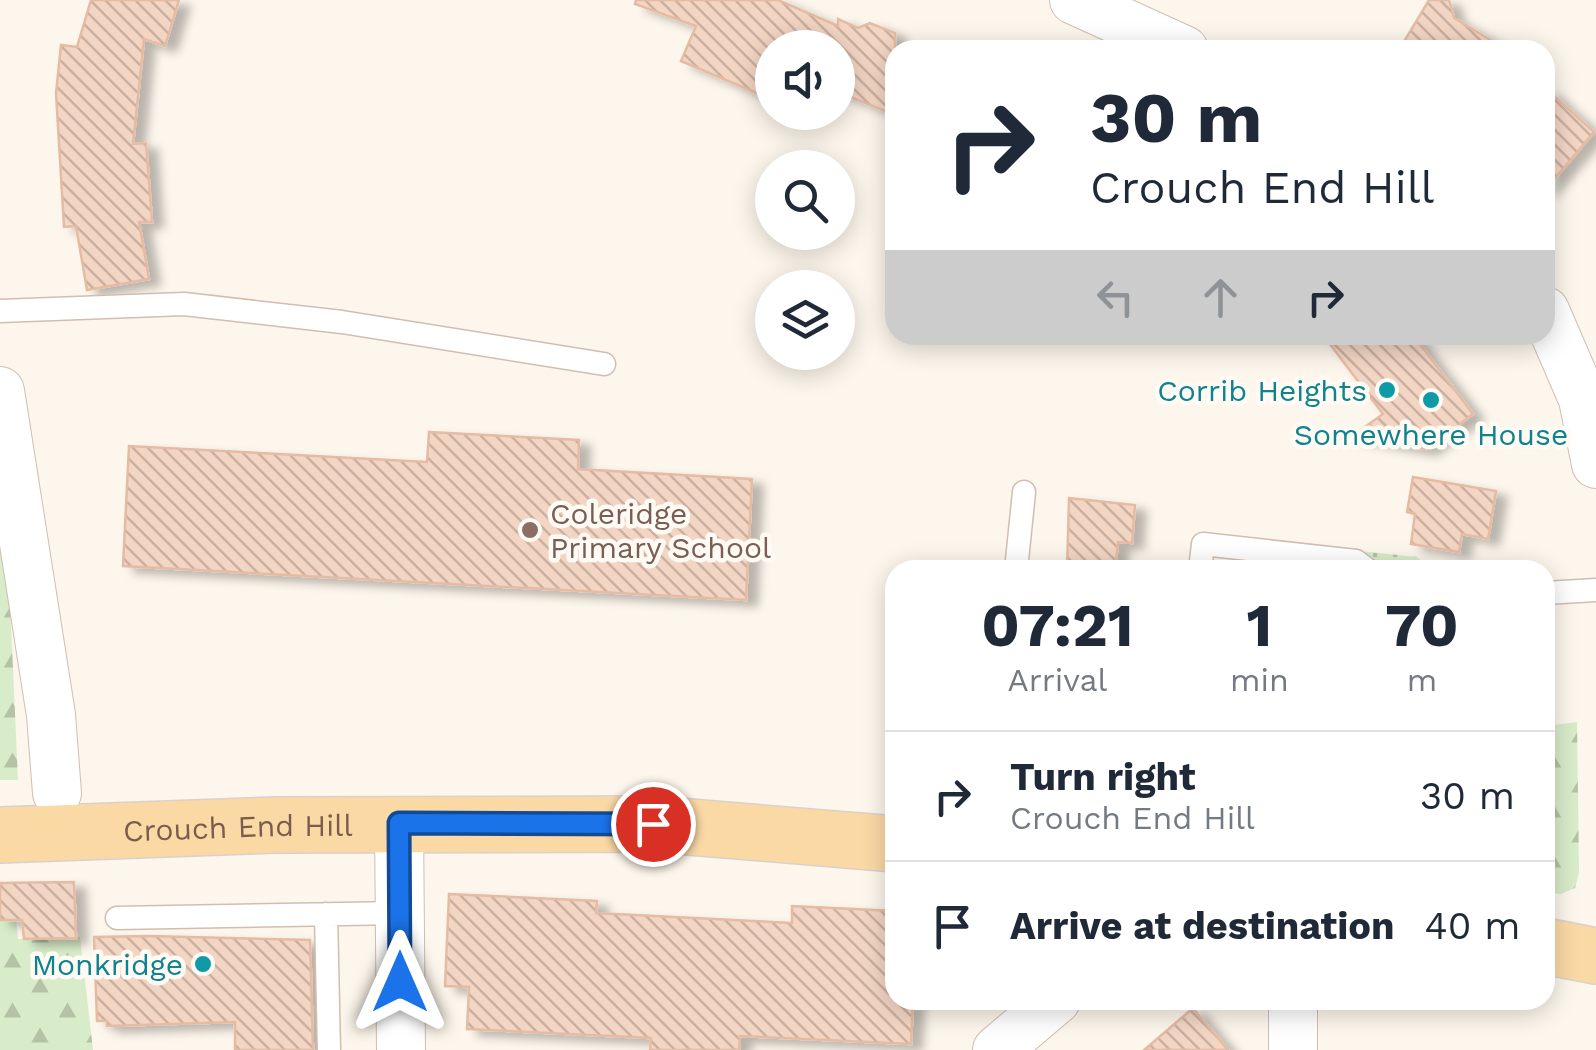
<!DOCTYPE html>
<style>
body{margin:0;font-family:"Work Sans",sans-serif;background:#f2f2f3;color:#1f2937;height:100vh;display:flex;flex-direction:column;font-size:38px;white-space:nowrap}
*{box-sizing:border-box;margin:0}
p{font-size:32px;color:#747a83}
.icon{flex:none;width:55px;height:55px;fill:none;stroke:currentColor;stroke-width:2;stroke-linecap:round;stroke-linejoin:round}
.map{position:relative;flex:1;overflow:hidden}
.side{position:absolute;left:885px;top:560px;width:670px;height:450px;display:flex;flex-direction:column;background:#fff;border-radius:30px;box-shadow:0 5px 25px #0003}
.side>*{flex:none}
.top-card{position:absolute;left:885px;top:40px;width:670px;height:305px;border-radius:30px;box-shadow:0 5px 25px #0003;background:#fff;color:#1f2937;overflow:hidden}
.tools{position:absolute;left:755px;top:30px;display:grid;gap:20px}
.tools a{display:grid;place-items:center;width:100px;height:100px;border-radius:50%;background:#fff;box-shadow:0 5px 25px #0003;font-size:50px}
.pin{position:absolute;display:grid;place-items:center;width:85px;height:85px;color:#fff;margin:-42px;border:5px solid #fff;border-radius:50%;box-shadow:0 2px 10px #0007}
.me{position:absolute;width:110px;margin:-55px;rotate:0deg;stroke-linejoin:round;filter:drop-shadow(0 0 8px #0008)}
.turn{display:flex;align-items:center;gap:35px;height:210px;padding:0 40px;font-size:45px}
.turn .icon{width:130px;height:130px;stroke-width:2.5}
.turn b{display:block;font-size:70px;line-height:85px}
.lanes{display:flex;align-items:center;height:95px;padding:0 40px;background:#0003;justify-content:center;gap:50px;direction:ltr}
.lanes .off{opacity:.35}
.eta{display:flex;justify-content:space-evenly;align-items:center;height:170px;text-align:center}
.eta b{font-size:60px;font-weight:700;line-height:70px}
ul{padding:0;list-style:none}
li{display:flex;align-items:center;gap:30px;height:130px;padding:0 40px;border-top:2px solid #e0e1e3}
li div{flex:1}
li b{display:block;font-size:38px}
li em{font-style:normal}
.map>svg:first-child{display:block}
.grass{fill:url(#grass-dots)}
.forest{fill:url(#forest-firs)}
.building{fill:url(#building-back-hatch);stroke:#e6bba3;stroke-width:2.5;filter:url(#shadow)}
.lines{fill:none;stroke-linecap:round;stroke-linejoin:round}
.service-casing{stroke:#d1beb0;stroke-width:25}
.minor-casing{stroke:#d1beb0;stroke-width:50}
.primary-casing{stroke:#dad1cd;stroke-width:58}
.service{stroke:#fff;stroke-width:22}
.minor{stroke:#fff;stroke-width:48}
.primary{stroke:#fbd9a5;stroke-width:55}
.route-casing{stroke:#114b97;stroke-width:25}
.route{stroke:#1a73e8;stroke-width:18}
.culture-dot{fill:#0f9aa8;stroke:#fffaf3;stroke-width:4}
.education-dot{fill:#8d6e63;stroke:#fffaf3;stroke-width:4}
.labels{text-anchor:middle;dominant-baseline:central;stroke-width:9;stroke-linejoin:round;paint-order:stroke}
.culture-label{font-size:30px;fill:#0d838f;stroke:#fffaf3;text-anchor:end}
.education-label{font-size:30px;fill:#785e54;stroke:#fffaf3;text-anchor:start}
.street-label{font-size:30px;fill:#7a5c4d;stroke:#fffaf3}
</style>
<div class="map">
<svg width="1596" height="1050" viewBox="0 0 1596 1050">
<defs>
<pattern id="grass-dots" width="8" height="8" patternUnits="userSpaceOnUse" patternTransform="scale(2.5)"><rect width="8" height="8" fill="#d8ecc9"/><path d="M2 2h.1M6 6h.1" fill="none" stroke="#b4c2a5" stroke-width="1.8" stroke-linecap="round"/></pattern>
<pattern id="forest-firs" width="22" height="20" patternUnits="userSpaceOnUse" patternTransform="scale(2.5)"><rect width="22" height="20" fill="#d8ecc9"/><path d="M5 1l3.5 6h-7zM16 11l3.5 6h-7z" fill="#b4c2a5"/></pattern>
<pattern id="building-back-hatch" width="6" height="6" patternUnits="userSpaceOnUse" patternTransform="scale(2.5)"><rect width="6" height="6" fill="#f3d5c3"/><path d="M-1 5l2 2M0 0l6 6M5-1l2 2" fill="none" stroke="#cab0a1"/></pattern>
<filter id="shadow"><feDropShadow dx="11" dy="6" stdDeviation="5" flood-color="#0004"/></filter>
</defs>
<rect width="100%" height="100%" fill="#fdf6ec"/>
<!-- grass -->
<path class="grass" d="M1360,551L1417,557L1430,570H1381Z"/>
<!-- forest -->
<path class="forest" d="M0,401H1L18,780H0Z
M1577,722L1579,872L1575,888L1561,894L1545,892V726Z
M0,920H16L18,939L80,937L93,1050H0Z"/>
<!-- building -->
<path class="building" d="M91,0H179L165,46L144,39L133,144L146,143L152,222H139L149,279L87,290L76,226L64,227L56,93L61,45L77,47Z
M636,0H778L838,26V19L858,28L870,23L895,33V115L838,92V48H772V63L759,94L681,61L696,26L635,4Z
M1429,0H1449L1454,18L1507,50H1399Z
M1545,88L1594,132L1545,190Z
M1323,335H1413L1473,414L1426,449L1352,436L1383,414Z
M429,432L579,440L578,469L752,479L746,600L123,566L129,446L427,462Z
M1413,477L1496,491L1488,539L1462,534L1459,552L1411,544L1415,514L1407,512Z
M1069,498L1135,505L1132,543L1118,542L1115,570H1067Z
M74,882L76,938L24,939L22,920H0V883Z
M449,894L597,901L596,913L792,923V906L895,911V1000H913L911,1044L740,1036L739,1050H650L651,1038L467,1029L469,987L445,986Z
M148,936L310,940L313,1050H235V1022L107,1026V1021H97L94,937Z
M1193,1008L1228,1050H1144Z"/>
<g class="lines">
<defs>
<path id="service" d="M0,311L184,304L342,322L604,364
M1016,570L1024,492
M1200,570L1203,544L1356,561L1368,570
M1545,593L1596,590
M326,914L329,1050
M117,918L400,913"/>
<path id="minor" d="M1074,0L1184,50
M1545,311L1583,399L1596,464
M0,391L51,715L57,793
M399,823L401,1050
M1293,1000V1050
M997,1050L1056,1000"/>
<g id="primary">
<path id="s1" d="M0,835L275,825L653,824L895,844"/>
<path d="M1545,946L1596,956"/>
</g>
</defs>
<!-- service casing -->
<use href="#service" class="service-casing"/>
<!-- minor casing -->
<use href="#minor" class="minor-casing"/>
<!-- primary casing -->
<use href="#primary" class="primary-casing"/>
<!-- service -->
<use href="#service" class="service"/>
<!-- minor -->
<use href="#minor" class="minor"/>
<!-- primary -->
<use href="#primary" class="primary"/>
</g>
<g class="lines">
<defs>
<path id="route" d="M400,982L399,823L653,824"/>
</defs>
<!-- route casing -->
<use href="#route" class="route-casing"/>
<!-- route -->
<use href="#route" class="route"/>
</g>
<!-- markers -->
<g class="culture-dot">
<circle cx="1387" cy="390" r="10"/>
<circle cx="1431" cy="400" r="10"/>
<circle cx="203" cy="964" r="10"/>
</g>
<circle class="education-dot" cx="530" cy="530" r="10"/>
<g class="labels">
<!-- culture labels -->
<g class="culture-label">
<text x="1367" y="390">Corrib Heights</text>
<text x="1431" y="434" text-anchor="middle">Somewhere House</text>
<text x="183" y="964">Monkridge</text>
</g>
<!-- education labels -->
<g class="education-label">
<text x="550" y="513">Coleridge<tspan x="550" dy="34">Primary School</tspan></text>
</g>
<!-- street labels -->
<g class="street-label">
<text stroke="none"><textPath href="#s1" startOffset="238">Crouch End Hill</textPath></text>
</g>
</g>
</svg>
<div class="tools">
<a><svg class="icon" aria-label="sound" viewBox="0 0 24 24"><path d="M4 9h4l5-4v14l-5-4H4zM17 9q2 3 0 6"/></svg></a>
<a><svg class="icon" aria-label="search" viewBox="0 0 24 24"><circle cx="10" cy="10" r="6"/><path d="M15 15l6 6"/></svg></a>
<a><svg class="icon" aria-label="layers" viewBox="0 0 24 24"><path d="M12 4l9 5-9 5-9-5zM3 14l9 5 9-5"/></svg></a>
</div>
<div class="pin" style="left:653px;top:824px;background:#d93025"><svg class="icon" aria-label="arrive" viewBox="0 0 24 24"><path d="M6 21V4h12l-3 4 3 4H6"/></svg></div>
<svg class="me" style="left:400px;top:982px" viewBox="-20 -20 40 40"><path d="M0-17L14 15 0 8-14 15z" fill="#1a73e8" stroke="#fff" stroke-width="4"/></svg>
<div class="top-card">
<div class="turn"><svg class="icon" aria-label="right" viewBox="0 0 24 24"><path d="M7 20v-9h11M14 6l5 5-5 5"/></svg><div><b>30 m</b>Crouch End Hill</div></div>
<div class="lanes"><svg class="icon off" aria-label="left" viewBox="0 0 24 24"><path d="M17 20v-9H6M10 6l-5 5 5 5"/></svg><svg class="icon off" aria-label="ahead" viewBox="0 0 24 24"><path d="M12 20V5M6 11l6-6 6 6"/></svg><svg class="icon" aria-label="right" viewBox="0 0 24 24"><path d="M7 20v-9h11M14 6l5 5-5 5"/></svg></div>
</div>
<section class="side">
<div class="eta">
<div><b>07:21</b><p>Arrival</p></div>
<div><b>1</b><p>min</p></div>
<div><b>70</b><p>m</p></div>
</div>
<ul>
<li><svg class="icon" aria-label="right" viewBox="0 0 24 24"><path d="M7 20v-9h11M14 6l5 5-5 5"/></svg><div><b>Turn right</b><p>Crouch End Hill</p></div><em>30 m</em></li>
<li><svg class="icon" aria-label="arrive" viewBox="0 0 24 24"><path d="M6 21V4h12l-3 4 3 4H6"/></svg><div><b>Arrive at destination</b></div><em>40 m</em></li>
</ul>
</section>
</div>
